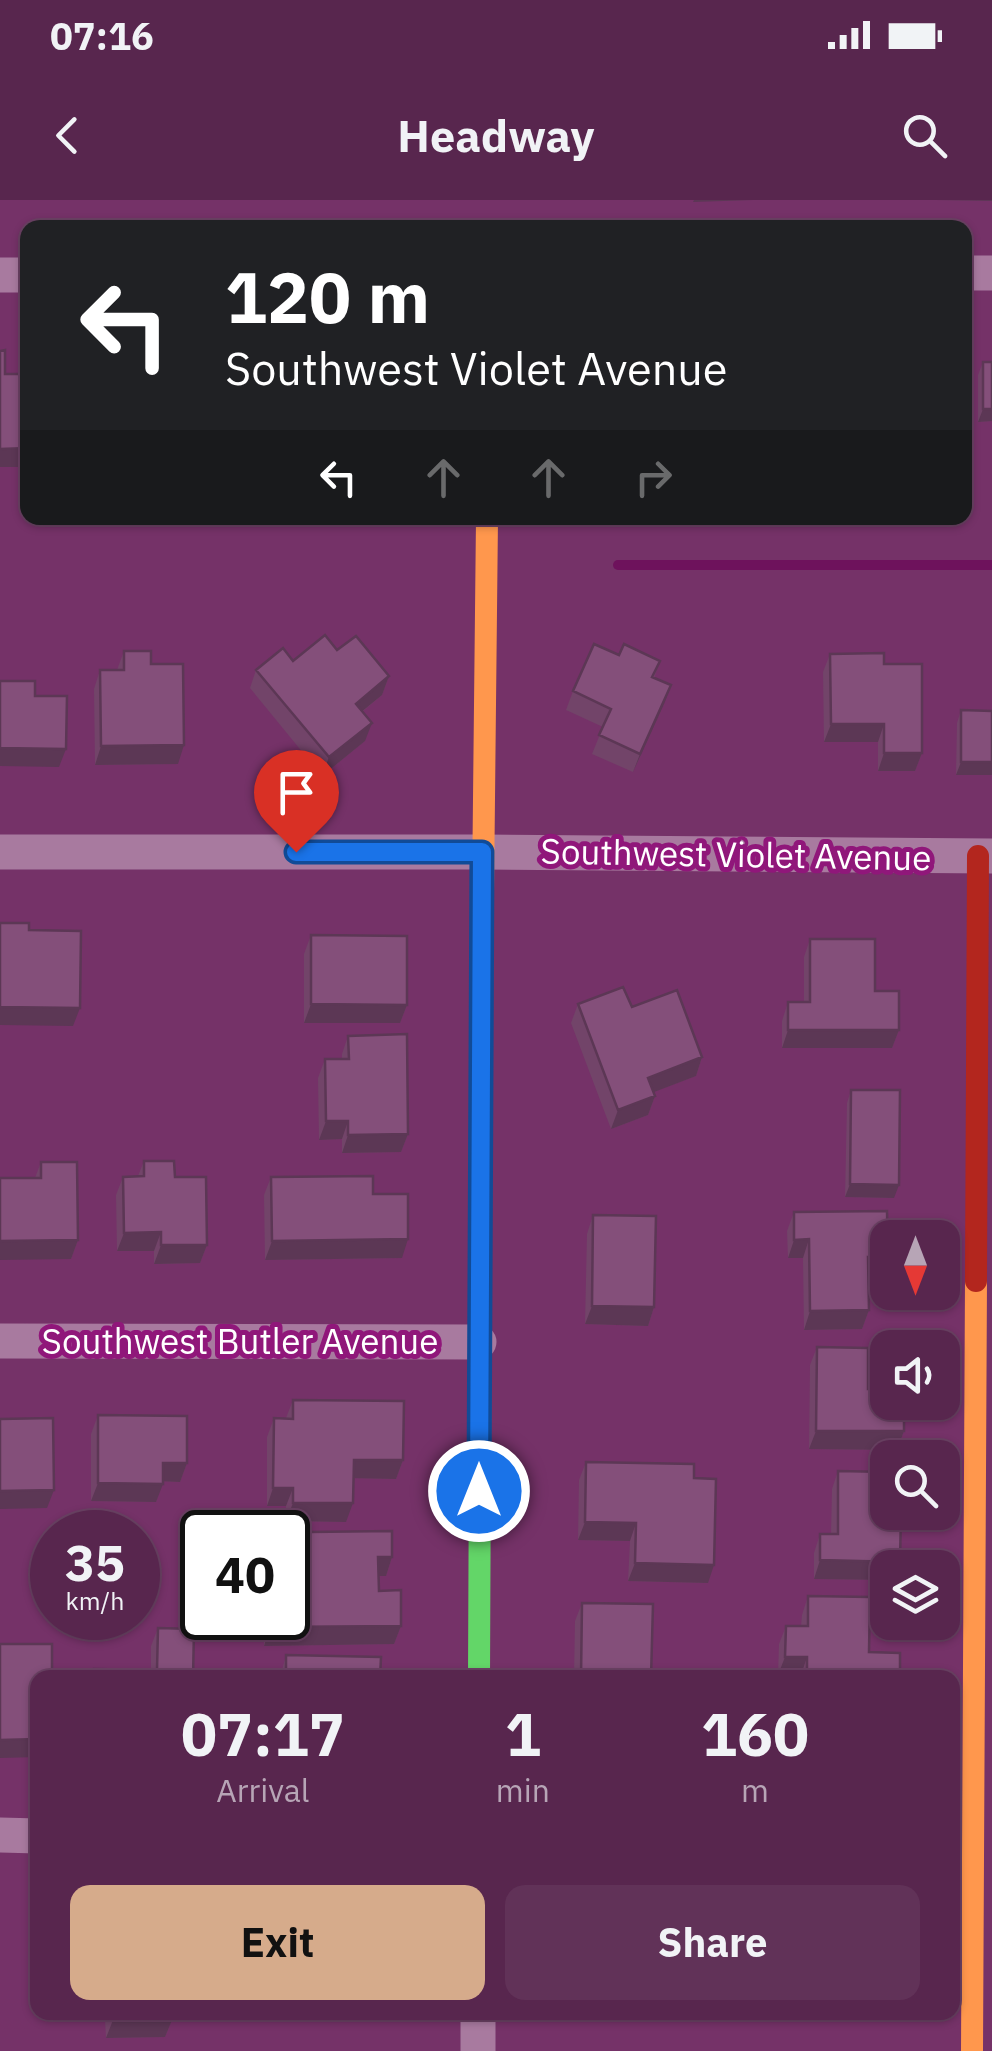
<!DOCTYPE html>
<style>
body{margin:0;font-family:"IBM Plex Sans",sans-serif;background:#613258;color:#f1f3f6;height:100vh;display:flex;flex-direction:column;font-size:38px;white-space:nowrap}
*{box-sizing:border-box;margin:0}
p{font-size:32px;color:#b7a5b6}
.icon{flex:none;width:55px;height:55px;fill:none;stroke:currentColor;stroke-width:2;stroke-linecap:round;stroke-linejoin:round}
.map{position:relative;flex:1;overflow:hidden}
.panel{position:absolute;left:30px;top:1470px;width:930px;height:350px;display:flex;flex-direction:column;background:#58264e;border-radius:20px;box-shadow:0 2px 8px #0004,0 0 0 2px #6d4366}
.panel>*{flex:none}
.guide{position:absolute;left:20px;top:20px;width:952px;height:305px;border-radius:20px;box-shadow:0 2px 8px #0004,0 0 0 2px #6d4366;background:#202124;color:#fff;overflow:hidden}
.needle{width:65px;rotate:180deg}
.fabs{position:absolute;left:870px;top:1020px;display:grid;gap:20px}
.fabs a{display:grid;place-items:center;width:90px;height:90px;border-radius:20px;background:#58264e;box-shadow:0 2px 8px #0004,0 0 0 2px #6d4366;font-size:50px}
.speed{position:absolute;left:30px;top:1310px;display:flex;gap:20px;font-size:50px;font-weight:700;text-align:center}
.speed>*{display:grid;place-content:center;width:130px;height:130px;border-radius:50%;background:#58264e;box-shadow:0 2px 8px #0004,0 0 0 2px #6d4366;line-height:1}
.speed small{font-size:25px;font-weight:400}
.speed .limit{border:5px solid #111;border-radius:15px;background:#fff;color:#111}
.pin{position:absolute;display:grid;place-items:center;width:85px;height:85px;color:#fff;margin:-102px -42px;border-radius:50% 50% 50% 0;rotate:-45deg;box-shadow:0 0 10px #0007}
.pin .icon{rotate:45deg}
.me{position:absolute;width:110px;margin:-55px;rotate:0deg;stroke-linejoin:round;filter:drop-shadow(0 0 8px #0008)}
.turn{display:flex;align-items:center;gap:35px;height:210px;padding:0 40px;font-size:45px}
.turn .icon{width:130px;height:130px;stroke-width:2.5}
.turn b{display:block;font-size:70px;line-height:85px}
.lanes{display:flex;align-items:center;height:95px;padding:0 40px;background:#0003;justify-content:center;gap:50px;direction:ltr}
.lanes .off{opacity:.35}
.eta{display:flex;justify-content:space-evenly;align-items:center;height:170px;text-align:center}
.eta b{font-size:60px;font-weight:800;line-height:70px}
.cta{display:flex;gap:20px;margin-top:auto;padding:20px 40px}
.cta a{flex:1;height:115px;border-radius:20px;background:#d6ab8b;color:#111;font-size:40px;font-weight:800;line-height:115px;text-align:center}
.cta a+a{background:#613258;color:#f1f3f6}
.status{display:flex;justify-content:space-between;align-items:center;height:70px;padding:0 50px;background:#58264e;direction:ltr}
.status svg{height:28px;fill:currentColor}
header{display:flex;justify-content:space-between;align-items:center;height:130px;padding:0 40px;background:#58264e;font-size:45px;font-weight:800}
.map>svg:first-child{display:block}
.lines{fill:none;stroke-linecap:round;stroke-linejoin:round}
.stream{stroke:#6e125c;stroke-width:10}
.street{stroke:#a87a9f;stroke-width:35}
.fast{stroke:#63d668;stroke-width:22}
.slow{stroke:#ff974d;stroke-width:22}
.jam{stroke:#b3261e;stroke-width:22}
.wall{fill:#724469}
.shaded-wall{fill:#5c3755}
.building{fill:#844f7a;stroke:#5c3755;stroke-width:2.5}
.route-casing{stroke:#114b97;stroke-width:25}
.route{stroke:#1a73e8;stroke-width:18}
.labels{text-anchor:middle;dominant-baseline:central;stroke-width:10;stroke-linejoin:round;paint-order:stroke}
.street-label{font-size:35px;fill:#fff;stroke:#90177a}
</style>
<div class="status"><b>07:16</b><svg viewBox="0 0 49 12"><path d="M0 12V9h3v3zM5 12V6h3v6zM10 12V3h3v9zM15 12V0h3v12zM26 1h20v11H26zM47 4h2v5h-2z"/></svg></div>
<header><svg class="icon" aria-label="back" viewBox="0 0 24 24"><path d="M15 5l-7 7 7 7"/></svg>Headway<svg class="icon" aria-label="search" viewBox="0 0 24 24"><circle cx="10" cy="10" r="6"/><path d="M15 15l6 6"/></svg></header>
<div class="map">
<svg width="992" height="1851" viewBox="0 0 992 1851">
<rect width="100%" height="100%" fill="#753268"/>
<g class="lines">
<!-- stream -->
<path class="stream" d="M618,365H992"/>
<!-- street -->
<path class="street" d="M965,73H992
M0,75H28
M0,652H482L992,656
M0,1141L479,1142
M0,1635L38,1636
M478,1851V1812"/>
<!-- fast -->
<path class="fast" d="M479,1478L482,785"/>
<!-- slow -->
<path class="slow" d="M482,785L487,318
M972,1851L976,1081"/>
<!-- jam -->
<path class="jam" d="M976,1081L978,656"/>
</g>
<!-- wall -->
<path class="wall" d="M983,162L992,221L978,222V175Z
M337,450L389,476L382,495L362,512L365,541L322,576L250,488L256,470Z
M124,451L151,464L178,564L95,565L94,489L100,470H117Z
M830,454L884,464L922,553L915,571H878V542H824L823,472Z
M619,455L660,461L654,478L664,504L633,572L592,554L603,527L566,510L573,491Z
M961,510L992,511L956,575L957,523Z
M311,735L407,805L400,823H304V754Z
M810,739L875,791L899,830L892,848H782V821L788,802H804V757Z
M578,804L632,807L702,857L696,876L653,892L655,896L648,915L611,929L571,823Z
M348,836L408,934L401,952L342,953V939L319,940L318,878L325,859H342V854Z
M851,890L894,998L845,997L847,903Z
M144,961L207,1045L200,1063L154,1064V1051H117L116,995L123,977L138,976Z
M41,962L78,1040L71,1059L35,978Z
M271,977L373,994L402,1058L265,1060L264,995Z
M794,1012L888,1057L881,1076H868L869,1110L862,1129L804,1130L803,1058H788L787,1031Z
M593,1015L654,1107L648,1126L585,1124L587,1034Z
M817,1147L868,1189L904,1231L897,1250L809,1249L810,1165Z
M293,1200L403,1260L396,1279L353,1278L346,1322L286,1321V1306H267V1237L274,1218H286Z
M98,1215L187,1263L180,1282L163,1281L156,1302L91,1301V1234Z
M586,1262L694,1278L708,1383L628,1381L630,1341L578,1340L579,1280Z
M838,1271L900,1362L898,1368H888V1380L814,1379V1353L820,1334H831L832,1289Z
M309,1332L392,1357L386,1376H379V1391L401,1426L394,1444L264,1446L263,1418H288L303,1391L302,1350Z
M808,1396L869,1452L900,1478H801V1475H778L779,1444L786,1426H801L802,1415Z
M582,1403L651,1478H574L575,1421Z
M158,1428L193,1478H90L94,1469L151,1470V1446Z
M286,1455L380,1478H280Z
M81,1812H192L189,1820H172L165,1837L106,1838L105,1820L82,1821Z"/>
<!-- shaded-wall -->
<path class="shaded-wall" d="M694,0H753L693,2Z
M936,0H992V1Z
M983,209H992V221L978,222Z
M28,248V267H0V249Z
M389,476L382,495L349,522L356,504Z
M671,485L664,504L633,572L640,554Z
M372,523L365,541L322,576L329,557Z
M831,524H884L878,542H824Z
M184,545L178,564L95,565L101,546Z
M0,548L66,549L59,567L0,566Z
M884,553H922L915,571H878Z
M961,562H992V575H956Z
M311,804L407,805L400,823H304Z
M0,807L80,808L73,826L0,825Z
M788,830H899L892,848H782Z
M702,857L696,876L641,897L648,878Z
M655,896L648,915L611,929L618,910Z
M326,921H348L342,939L319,940Z
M408,934L401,952L342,953L348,935Z
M850,984L899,985L894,998L845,997Z
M161,1032L154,1051H117L124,1033Z
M408,1039L402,1058L265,1060L272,1041Z
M809,1039L803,1058H788L794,1040Z
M78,1040L71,1059L0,1060V1041Z
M161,1045H207L200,1063L154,1064Z
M868,1057H888L881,1076H861Z
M592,1106L654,1107L648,1126L585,1124Z
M869,1110L862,1129L804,1130L810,1111Z
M816,1231H904L897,1250L809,1249Z
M354,1260H403L396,1279L347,1278Z
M163,1263H187L180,1282L157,1281Z
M98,1283L163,1284L156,1302L91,1301Z
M273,1288H293L286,1306H267Z
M54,1290L47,1308L0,1309V1291Z
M293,1303H353L346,1322L286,1321Z
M585,1322L636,1323L630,1341L578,1340Z
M378,1357H392L386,1376H372Z
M820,1360L900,1362L898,1368H888V1380L814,1379Z
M635,1363L714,1365L708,1383L628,1381Z
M401,1426L394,1444L264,1446L270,1427Z
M785,1457H807L801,1475H778Z
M38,1539V1557L0,1558V1540Z
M85,1812H108L105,1820L82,1821Z
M168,1812H192L189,1820H172L165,1837L106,1838L113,1820Z
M311,1812H362L310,1815Z"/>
<!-- building -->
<path class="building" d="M5,150V174H28V248L0,249V151Z
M983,162H992V209H983Z
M325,435L337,450L356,436L389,476L356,504L372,523L329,557L256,470L283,448L293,461Z
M594,444L619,455L624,444L660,461L652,477L671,485L640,554L599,535L611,509L573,491Z
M124,451H151V464H183L184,545L101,546L100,470H124Z
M884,453V464H922V553H884V524H831L830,454Z
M0,481H35V496H67L66,549L0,548Z
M961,510L992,511V562H961Z
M0,723H29V730L81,731L80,808L0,807Z
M311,735L407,736V805L311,804Z
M810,739H875V791H899V830H788V802H810Z
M623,787L632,807L677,790L702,857L648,878L655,896L618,910L578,804Z
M407,834L408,934L348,935V921H326L325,859H349L348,836Z
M851,890H900L899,985L850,984Z
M144,961H174L175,977H206L207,1045H161V1032L124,1033L123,977L144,976Z
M41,962H77L78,1040L0,1041V978H41Z
M373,976V994H408V1039L272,1041L271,977Z
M887,1011L888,1057H868L869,1110L810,1111L809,1039L794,1040V1012Z
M593,1015L656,1016L654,1107L592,1106Z
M817,1147L868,1148V1189H888V1202H904V1231H816Z
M293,1200L404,1201L403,1260H354L353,1303H293V1288H273L274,1218L293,1219Z
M98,1215L187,1216V1263H163V1284L98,1283Z
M53,1218L54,1290L0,1291V1219Z
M586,1262L694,1264V1278L716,1279L714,1365L635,1363L636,1323L585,1322Z
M838,1271L888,1272V1312H901L900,1362L820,1360V1334H838Z
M392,1331V1357H378L379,1391L401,1390V1426L270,1427V1418H288V1391H310L309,1332Z
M808,1396L870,1397L869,1452L900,1453V1478H807V1457H785L786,1426H808Z
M582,1403L653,1404L651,1478H581Z
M158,1428L194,1429L193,1478H93L94,1469L157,1470Z
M0,1444H52V1478H38V1539L0,1540Z
M286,1455L381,1457L380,1478H286Z
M112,1812H172V1819L113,1820Z"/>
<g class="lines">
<defs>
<path id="route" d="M296,652H482L479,1291"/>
</defs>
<!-- route casing -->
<use href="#route" class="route-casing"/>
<!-- route -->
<use href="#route" class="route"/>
</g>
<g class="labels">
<!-- street labels -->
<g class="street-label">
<text transform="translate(736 654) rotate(1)">Southwest Violet Avenue</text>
<text x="240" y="1141">Southwest Butler Avenue</text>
</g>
</g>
</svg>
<div class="fabs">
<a><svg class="needle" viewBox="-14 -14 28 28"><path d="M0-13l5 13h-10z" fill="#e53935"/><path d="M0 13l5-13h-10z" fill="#b7a5b6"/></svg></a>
<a><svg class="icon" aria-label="sound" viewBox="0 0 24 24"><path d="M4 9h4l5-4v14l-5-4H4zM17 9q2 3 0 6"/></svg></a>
<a><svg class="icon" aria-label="search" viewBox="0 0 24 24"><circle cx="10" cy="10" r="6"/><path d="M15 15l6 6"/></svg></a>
<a><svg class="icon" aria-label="layers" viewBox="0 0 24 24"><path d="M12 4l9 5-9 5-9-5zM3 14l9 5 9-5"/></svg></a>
</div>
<div class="speed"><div>35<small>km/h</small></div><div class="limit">40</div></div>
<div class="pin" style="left:296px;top:652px;background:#d93025"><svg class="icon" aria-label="arrive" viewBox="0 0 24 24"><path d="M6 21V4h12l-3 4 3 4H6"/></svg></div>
<svg class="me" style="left:479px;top:1291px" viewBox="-20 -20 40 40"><circle r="17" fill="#1a73e8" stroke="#fff" stroke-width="3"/><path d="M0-11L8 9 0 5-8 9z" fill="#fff"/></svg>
<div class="guide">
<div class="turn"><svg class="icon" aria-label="left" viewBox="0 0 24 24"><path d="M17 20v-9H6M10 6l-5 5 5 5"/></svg><div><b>120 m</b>Southwest Violet Avenue</div></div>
<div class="lanes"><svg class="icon" aria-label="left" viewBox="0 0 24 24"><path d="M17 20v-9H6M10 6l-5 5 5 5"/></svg><svg class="icon off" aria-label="ahead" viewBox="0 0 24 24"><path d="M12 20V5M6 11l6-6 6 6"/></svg><svg class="icon off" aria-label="ahead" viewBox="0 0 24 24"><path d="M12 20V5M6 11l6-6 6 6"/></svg><svg class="icon off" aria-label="right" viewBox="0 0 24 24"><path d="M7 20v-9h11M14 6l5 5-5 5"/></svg></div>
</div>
<section class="panel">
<div class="eta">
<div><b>07:17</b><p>Arrival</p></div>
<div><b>1</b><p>min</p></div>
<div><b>160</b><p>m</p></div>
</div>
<div class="cta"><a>Exit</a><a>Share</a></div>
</section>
</div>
